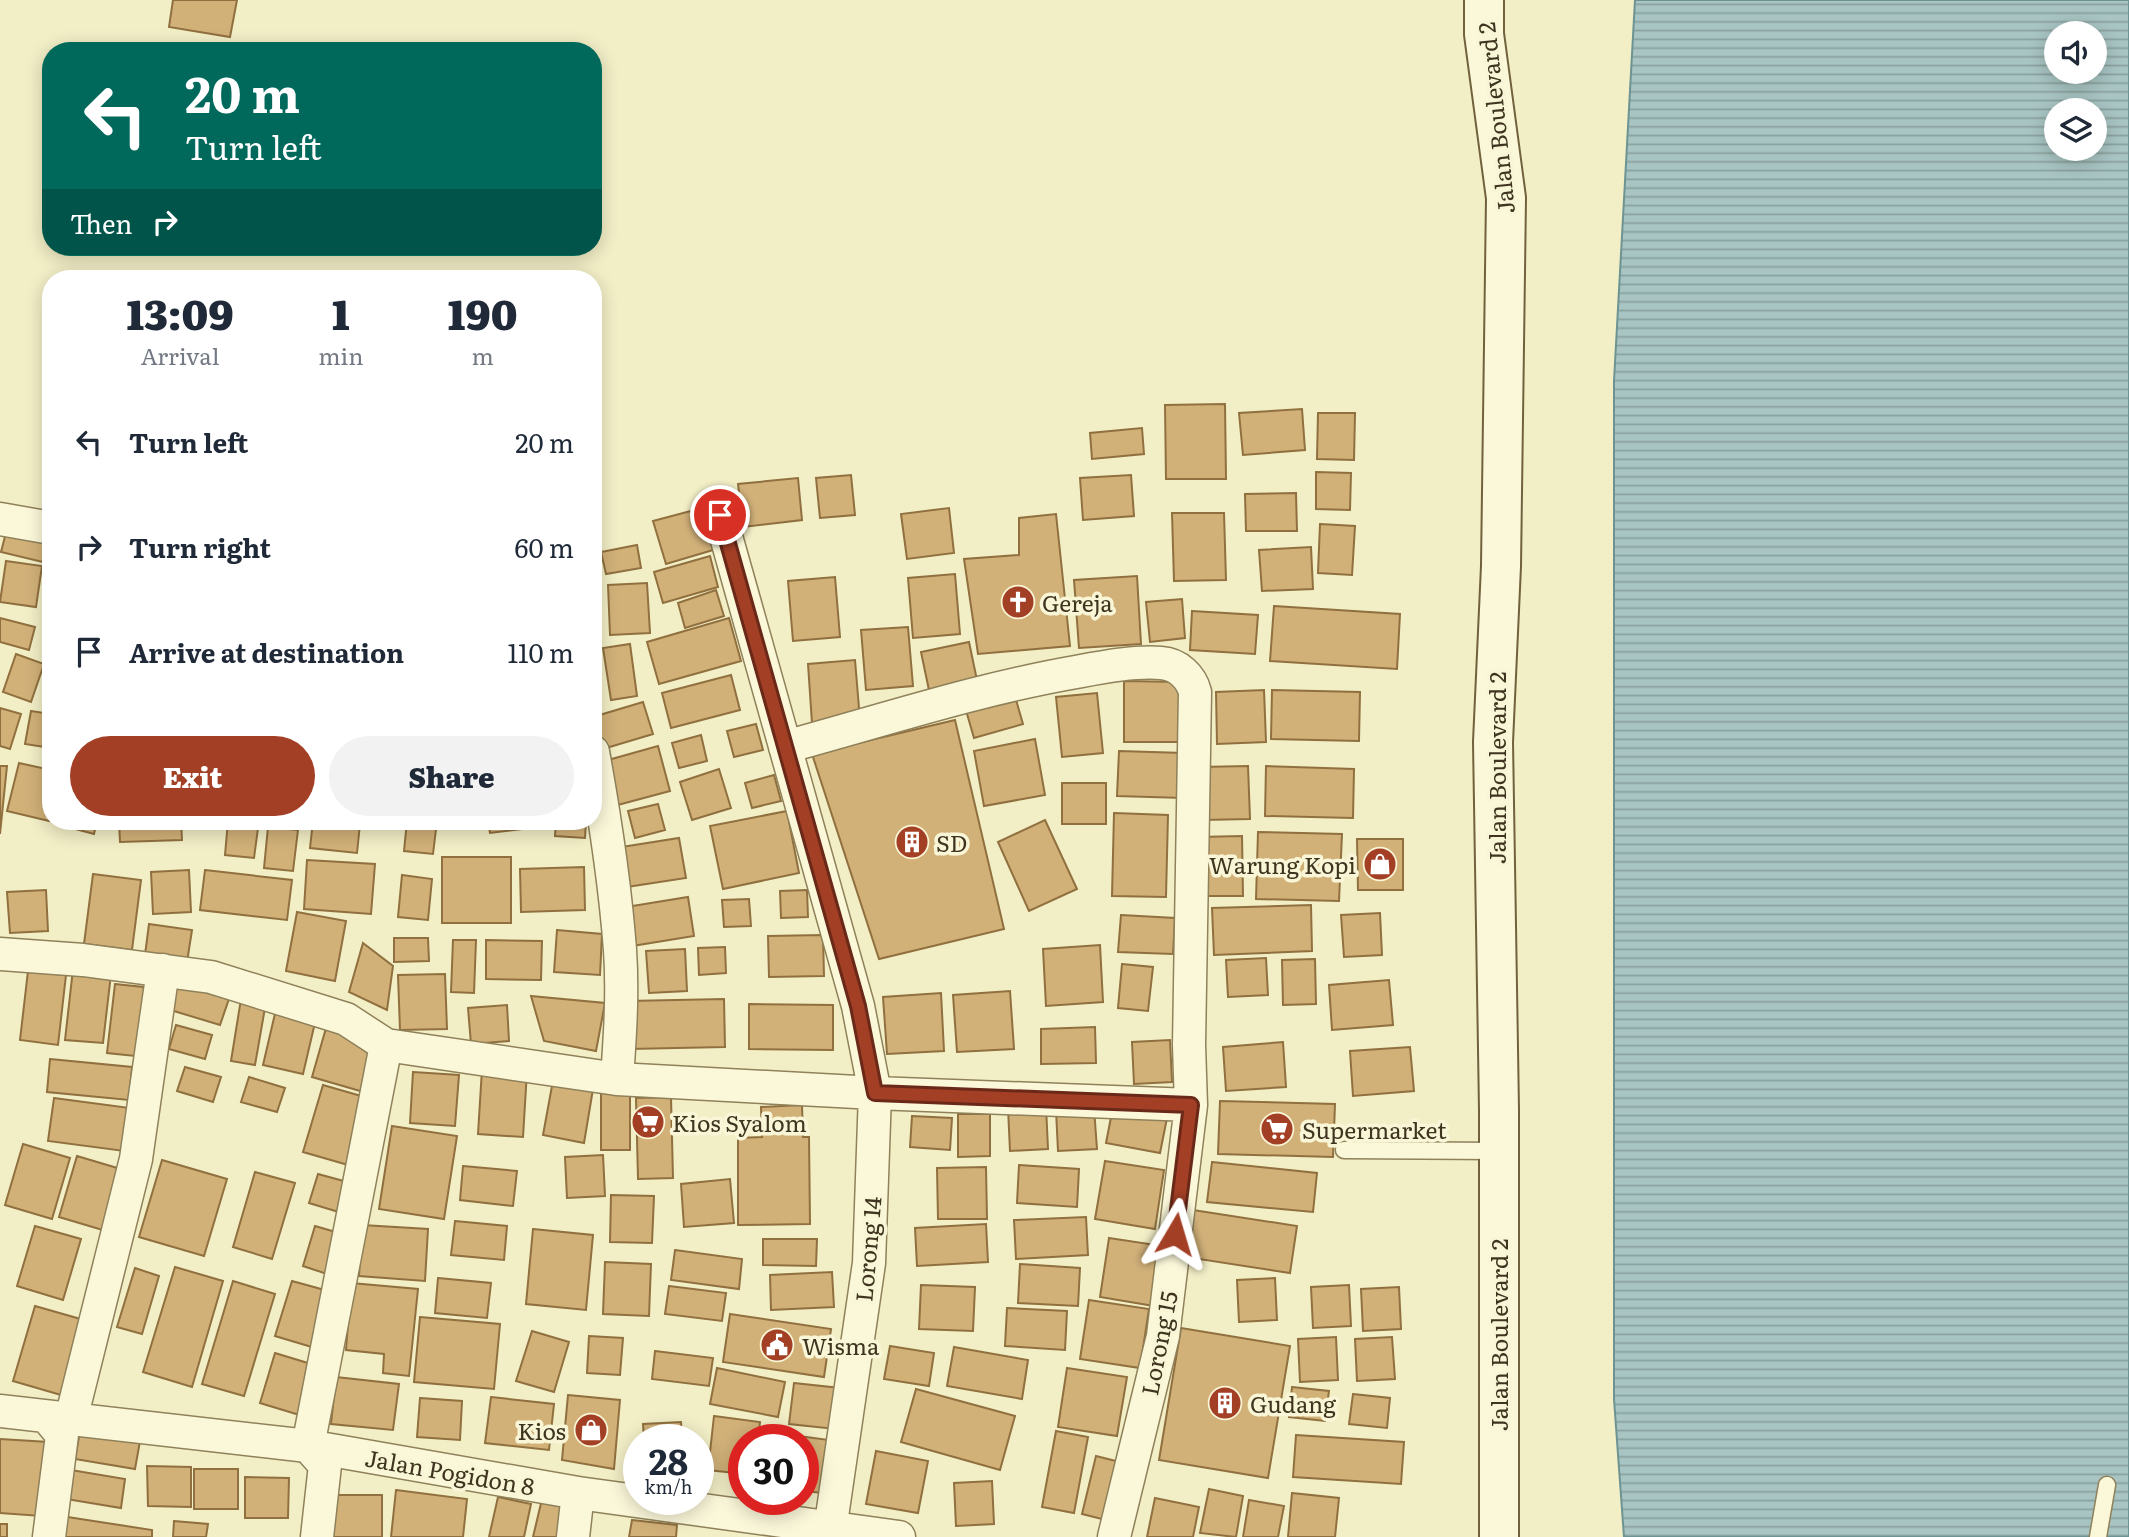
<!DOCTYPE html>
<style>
body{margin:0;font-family:Literata,serif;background:#f2f2f3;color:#1f2937;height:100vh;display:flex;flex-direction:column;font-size:26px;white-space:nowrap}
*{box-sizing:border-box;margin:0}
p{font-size:23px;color:#747a83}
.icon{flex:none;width:38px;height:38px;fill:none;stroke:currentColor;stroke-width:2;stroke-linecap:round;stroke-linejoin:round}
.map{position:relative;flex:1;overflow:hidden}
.panel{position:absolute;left:42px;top:270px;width:560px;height:560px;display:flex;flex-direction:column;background:#fff;border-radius:28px;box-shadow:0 4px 18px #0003}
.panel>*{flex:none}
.hud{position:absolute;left:42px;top:42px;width:560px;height:214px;border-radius:28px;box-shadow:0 4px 18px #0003;background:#00695c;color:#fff;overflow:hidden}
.fabs{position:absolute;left:2044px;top:21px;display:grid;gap:14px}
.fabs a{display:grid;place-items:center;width:63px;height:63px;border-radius:50%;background:#fff;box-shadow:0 4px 18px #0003;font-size:35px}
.speed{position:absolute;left:623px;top:1424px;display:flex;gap:14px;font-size:35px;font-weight:700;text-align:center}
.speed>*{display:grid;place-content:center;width:91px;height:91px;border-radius:50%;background:#fff;box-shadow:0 4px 18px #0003;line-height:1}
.speed small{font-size:18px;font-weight:400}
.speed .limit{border:10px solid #d22;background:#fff;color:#111}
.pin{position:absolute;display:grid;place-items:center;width:60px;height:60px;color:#fff;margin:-30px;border:4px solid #fff;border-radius:50%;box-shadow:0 2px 7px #0007}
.me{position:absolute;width:77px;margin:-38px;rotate:7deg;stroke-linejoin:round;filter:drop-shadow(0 0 5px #0008)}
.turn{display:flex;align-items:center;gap:24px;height:147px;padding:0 28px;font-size:32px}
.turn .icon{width:91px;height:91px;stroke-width:2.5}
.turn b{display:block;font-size:49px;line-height:60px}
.then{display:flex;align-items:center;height:66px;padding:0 28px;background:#0003;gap:14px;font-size:26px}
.eta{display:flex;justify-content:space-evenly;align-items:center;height:119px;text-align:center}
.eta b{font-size:42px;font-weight:800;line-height:49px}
.primary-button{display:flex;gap:14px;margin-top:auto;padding:14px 28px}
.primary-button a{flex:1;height:80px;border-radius:42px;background:#a33f25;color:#fff;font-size:28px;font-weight:800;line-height:80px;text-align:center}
.primary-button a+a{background:#f2f2f3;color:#1f2937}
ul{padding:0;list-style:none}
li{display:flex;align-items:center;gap:21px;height:105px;padding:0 28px}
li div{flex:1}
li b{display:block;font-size:26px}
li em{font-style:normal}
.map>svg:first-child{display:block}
.water{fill:url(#water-rules);stroke:#6d9493;stroke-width:2;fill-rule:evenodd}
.building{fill:#d2b179;stroke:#90703e;stroke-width:2}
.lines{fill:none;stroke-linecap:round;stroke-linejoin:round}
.service-casing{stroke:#8f815a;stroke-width:19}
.minor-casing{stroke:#8f815a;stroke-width:35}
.secondary-casing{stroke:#71623d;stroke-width:42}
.service{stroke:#fbf8da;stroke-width:16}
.minor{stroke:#fbf8da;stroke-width:32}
.secondary{stroke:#fbf8da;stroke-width:38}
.route-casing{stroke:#6a2918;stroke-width:18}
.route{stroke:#a33f25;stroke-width:12}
.labels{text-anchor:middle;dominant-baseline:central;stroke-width:7;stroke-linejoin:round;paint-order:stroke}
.street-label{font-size:23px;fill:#3e341f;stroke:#f8f6d6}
.poi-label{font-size:23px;fill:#3e341f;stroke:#f8f6d6;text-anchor:start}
</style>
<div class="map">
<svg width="2129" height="1537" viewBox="0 0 2129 1537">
<defs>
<pattern id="water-rules" width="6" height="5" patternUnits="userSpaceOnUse" patternTransform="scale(1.75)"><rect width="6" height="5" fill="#a8c5c3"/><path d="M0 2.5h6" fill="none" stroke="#8aa19e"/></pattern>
</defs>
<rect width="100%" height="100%" fill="#f2eec6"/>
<!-- water -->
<path class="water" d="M1635,0H2129V1537H1624L1614,1399V381ZM2056,33H2095V72H2056ZM2056,110H2095V149H2056Z"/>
<!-- building -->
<path class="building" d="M173,0H237L230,37L169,27Z
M1225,404L1226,479H1166L1165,405Z
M1302,409L1305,450L1243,455L1239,413Z
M1318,413H1355L1354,460L1317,459Z
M1142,428L1144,454L1092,459L1090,433Z
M1316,472L1351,473L1350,510L1316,509Z
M851,475L855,515L820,518L816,478Z
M1131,475L1134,516L1083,520L1080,478Z
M798,478L802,520L743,527L738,484Z
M1296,493L1297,531H1246L1245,494Z
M702,508L713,550L666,564L653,521Z
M949,508L954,553L907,559L901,514Z
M1172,513H1224L1226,580L1174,581Z
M1056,514L1070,646L978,654L964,559L1019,555V518Z
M1320,524L1355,526L1352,575L1318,573Z
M8,525L51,535V564L1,552Z
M637,545L641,568L606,574L601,552Z
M1311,547L1313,589L1262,591L1259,550Z
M710,556L718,587L663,603L654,572Z
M6,561L42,566L36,607L0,602Z
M955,574L960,634L913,638L908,578Z
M1137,576L1141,644L1079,648L1074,580Z
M835,577L840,637L793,641L788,581Z
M647,583L650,633L610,635L608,585Z
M716,590L724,616L685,628L678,603Z
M1182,599L1185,638L1150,642L1146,602Z
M1274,606L1400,614L1397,669L1270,661Z
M1192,611L1258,615L1255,654L1190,650Z
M0,618L35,627L29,650L0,642Z
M729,618L741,661L659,684L647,642Z
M908,627L913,686L866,690L861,630Z
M969,642L978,685L930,695L921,652Z
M630,644L637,696L611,700L603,648Z
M16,654L44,664L31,702L3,692Z
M855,660L860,720L812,723L808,664Z
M51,672V704L45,702Z
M731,675L740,710L671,728L662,693Z
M1124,681L1181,682L1180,742H1124Z
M1264,690L1266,742L1217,744L1216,692Z
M1272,690L1360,692L1359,741L1271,739Z
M1014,693L1023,724L974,738L965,707Z
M1097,693L1103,753L1062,757L1056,697Z
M643,702L653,734L603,749L593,717Z
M0,708L21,714L10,749L0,746Z
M31,711L51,714V748L25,744Z
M955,720L1004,929L879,959L812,754Z
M756,724L763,750L734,757L727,731Z
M701,735L707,761L679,768L672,743Z
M1035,739L1045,795L984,806L974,751Z
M658,746L670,791L614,806L601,762Z
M1119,751L1184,753L1183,798L1117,796Z
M19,763L51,770L49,821L7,811Z
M0,766H7L0,834Z
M1248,766L1250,819L1202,820L1200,767Z
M1266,766L1354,769L1353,818L1265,816Z
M719,769L731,808L692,820L680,782Z
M774,775L781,801L752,808L745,783Z
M1062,783H1106V824H1062Z
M658,804L665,830L635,838L628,811Z
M787,811L799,873L723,889L710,826Z
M1114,813L1168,815L1166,897L1112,896Z
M1045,820L1077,889L1029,911L998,842Z
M58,821H97L94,834L57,824Z
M119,821H181L182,840L120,842Z
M228,821H259L254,858L225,855Z
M313,821L360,824L357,853L310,848Z
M407,821H437L433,854L404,851Z
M488,821H539L540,827L490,833Z
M556,821H586L585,838L555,836Z
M268,827L298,830L293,871L264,868Z
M1258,832L1342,834L1339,901L1256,899Z
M1242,836L1243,896H1198V837Z
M679,838L686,878L620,888L615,848Z
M1357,839H1403V890H1358Z
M442,857H511V923H442Z
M307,860L375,864L371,914L304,909Z
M584,867L585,910L521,912L520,869Z
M189,870L191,912L153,914L151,872Z
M205,870L292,880L287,920L200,910Z
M93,874L141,880L132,950L84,944Z
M402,875L432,879L428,920L398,917Z
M46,890L48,931L10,933L7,892Z
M807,890L808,917L781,918L780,891Z
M688,897L694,936L632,946L626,907Z
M749,899L751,926L724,927L722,900Z
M1311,905L1312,951L1214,955L1212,908Z
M297,912L346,921L335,981L286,971Z
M1380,913L1382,955L1344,957L1341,915Z
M1121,915L1175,918L1173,954L1118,952Z
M149,924L192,930L187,962L145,955Z
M557,930L602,934L600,975L554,972Z
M823,935L824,976L769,977L768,936Z
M394,938H428L429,961L394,962Z
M453,940H476L474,993L451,992Z
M486,940L542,941L541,980L486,979Z
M363,943L393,966L387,1010L349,992Z
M1100,945L1103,1002L1046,1006L1043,949Z
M725,947L726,973L699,975L698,948Z
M685,949L687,991L649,993L646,951Z
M1266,958L1268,995L1228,997L1226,960Z
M1315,959L1316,1004L1283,1005L1282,960Z
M1122,964L1153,967L1148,1011L1118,1008Z
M73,969L111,974L103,1043L65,1040Z
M28,971L66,975L58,1045L20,1040Z
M445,974L447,1029L400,1030L398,975Z
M173,979L230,996L220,1025L164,1008Z
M1389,980L1393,1025L1332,1030L1329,985Z
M115,984L153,988L145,1057L107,1053Z
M1010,991L1014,1049L957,1052L953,995Z
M941,993L944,1051L887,1054L883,997Z
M531,996L605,1003L596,1051L544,1041Z
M241,999L266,1002L255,1065L231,1061Z
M724,999L725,1047L629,1049L628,1001Z
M749,1004L833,1005V1050L749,1049Z
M277,1005L317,1014L303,1074L263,1065Z
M507,1005L509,1041L471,1044L468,1008Z
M176,1025L212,1035L205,1059L169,1049Z
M1095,1027L1096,1063L1041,1064V1029Z
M326,1028L381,1044L367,1093L312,1077Z
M1170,1040L1172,1082L1134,1084L1132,1042Z
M1283,1042L1286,1087L1226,1091L1223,1047Z
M1410,1047L1414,1091L1353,1096L1350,1051Z
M50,1059L132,1067L129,1100L47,1092Z
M185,1067L221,1077L213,1102L177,1091Z
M482,1069L527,1071L523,1137L478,1134Z
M413,1072L459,1075L455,1126L410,1123Z
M554,1075L594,1083L584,1143L543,1135Z
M249,1077L285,1088L277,1112L241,1102Z
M323,1085L375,1100L355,1167L303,1152Z
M601,1093H630V1150H601Z
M671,1097L673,1178L638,1179L636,1098Z
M54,1098L130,1108L124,1151L48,1141Z
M1220,1101L1335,1104L1333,1157L1218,1154Z
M802,1105L803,1137H809L810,1224L738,1225V1138L762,1137L761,1107Z
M1046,1106L1048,1149L1010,1151L1008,1108Z
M1113,1107L1167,1118L1160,1153L1106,1143Z
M1094,1108L1097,1149L1058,1151L1056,1110Z
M958,1114H990V1156L958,1157Z
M912,1116L952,1118L950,1150L910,1147Z
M392,1126L457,1136L444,1219L379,1209Z
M23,1144L70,1158L52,1219L5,1205Z
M603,1155L605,1196L567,1198L565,1157Z
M77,1156L124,1170L106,1231L59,1217Z
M162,1160L227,1179L204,1256L139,1237Z
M1105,1161L1164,1170L1155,1229L1095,1219Z
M1212,1162L1317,1173L1313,1212L1207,1202Z
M1019,1165L1079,1169L1077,1207L1017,1203Z
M463,1166L517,1171L513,1206L460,1200Z
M986,1167L987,1219H938L937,1168Z
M255,1172L295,1183L272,1259L233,1247Z
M318,1174L351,1183L342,1213L309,1203Z
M730,1179L734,1223L684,1227L681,1184Z
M611,1195L654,1196L652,1243L610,1242Z
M1193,1210L1297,1226L1290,1273L1186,1257Z
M1086,1217L1088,1255L1016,1259L1014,1220Z
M455,1221L507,1226L504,1260L451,1255Z
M986,1224L988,1262L917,1266L915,1228Z
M362,1225L428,1229L425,1281L359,1276Z
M35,1226L81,1239L63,1300L17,1286Z
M315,1226L339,1233L327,1274L303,1266Z
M533,1229L593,1235L586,1310L526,1304Z
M1109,1238L1169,1247L1160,1307L1100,1297Z
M763,1239H817L816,1266L763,1265Z
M675,1250L742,1259L739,1289L671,1280Z
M605,1262L651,1264L649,1316L603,1314Z
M1020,1264L1080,1268L1078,1306L1018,1303Z
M175,1267L223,1281L192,1387L143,1372Z
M135,1268L159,1276L142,1334L117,1327Z
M832,1272L834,1307L771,1310L770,1275Z
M438,1278L491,1283L487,1318L435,1313Z
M1275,1278L1277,1320L1239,1322L1237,1280Z
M233,1281L275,1294L244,1396L202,1384Z
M292,1281L332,1292L315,1348L275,1336Z
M351,1283L418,1289L409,1376L383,1373L384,1354L346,1350Z
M921,1285L975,1287L973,1331L919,1329Z
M1349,1285L1351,1326L1313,1328L1311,1287Z
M669,1286L726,1293L722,1321L665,1314Z
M1399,1287L1401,1329L1363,1331L1361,1289Z
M1089,1300L1149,1309L1140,1368L1080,1359Z
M35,1306L84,1320L61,1395L13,1381Z
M1007,1308L1067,1311L1065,1350L1005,1346Z
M730,1314L831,1329L824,1377L723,1362Z
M420,1317L500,1324L494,1389L414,1382Z
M1181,1328L1290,1346L1268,1478L1159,1460Z
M532,1331L569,1342L554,1392L516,1381Z
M589,1336L623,1338L620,1375L587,1373Z
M1336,1337L1338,1380L1300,1382L1298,1339Z
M1392,1337L1395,1379L1357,1381L1355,1339Z
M890,1346L934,1353L929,1386L884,1379Z
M954,1347L1028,1360L1022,1399L947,1386Z
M655,1351L713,1358L709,1386L652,1379Z
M275,1353L321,1367L306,1417L260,1403Z
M717,1368L785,1382L778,1417L710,1404Z
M1067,1368L1127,1377L1117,1436L1058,1427Z
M336,1377L399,1384L393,1430L331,1424Z
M794,1383L840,1388L835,1429L789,1424Z
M1292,1387L1329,1391L1325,1421L1289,1417Z
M916,1389L1015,1416L1000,1470L901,1442Z
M1353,1394L1390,1398L1387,1428L1349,1424Z
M568,1395L620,1400L614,1469L562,1460Z
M491,1397L554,1404L549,1450L485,1443Z
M420,1398L462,1401L460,1440L417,1437Z
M714,1416L760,1422L758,1440H744V1474L708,1470Z
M681,1422L682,1440H644L643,1424Z
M80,1431L140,1441L135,1469L75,1459Z
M1056,1431L1088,1437L1074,1513L1042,1507Z
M784,1434L829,1440L823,1493L803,1491V1440H783Z
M1296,1435L1404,1442L1401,1484L1293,1477Z
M0,1439L48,1442L41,1516L0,1513Z
M876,1451L928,1461L918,1513L866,1504Z
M1096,1456L1124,1463L1110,1521L1082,1514Z
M147,1466L191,1467V1507L148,1506Z
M65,1469L125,1479L121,1508L60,1498Z
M194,1469H238V1509H194Z
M245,1477L289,1478L288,1518H245Z
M992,1481L994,1524L956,1526L954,1483Z
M1209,1489L1243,1496L1236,1537L1200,1533Z
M396,1490L467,1499L463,1537H391Z
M1292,1493L1339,1498L1335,1537H1288Z
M330,1495H382V1537H330Z
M498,1497L531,1504L524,1537H489Z
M1155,1498L1199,1507L1193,1537H1147Z
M542,1499L575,1506L569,1537H533Z
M1249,1500L1284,1506L1278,1537H1243Z
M61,1516L152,1530V1537H61Z
M632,1520L677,1525L676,1537H629Z
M174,1521L208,1524L206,1537H173Z
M0,1524H7V1537H0Z"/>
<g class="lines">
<defs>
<path id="service" d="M1344,1150L1499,1151
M2098,1537L2107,1485"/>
<path id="minor" d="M720,515L858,1006L875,1093L869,1263L829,1537
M0,519L51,528
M785,747C881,721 978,689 1076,672C1103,667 1134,661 1161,663C1178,664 1191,677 1195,692L1189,1045L1191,1105L1163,1336L1114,1537
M593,752C605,818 615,884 620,950C623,993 620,1036 617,1079
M0,954L83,960L211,977L346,1019L386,1045
M0,1411L308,1446L578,1493L899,1537
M47,1417L62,1435L49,1537
M71,1419L136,1159L163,970
M317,1537L325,1465L308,1446L386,1045L617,1079L875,1093L1191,1105
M573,1537L578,1493"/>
<path id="secondary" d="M1484,0V34L1506,198L1501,566L1493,742L1499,1110V1537"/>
</defs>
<!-- service casing -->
<use href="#service" class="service-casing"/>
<!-- minor casing -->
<use href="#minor" class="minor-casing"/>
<!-- secondary casing -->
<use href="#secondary" class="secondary-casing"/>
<!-- service -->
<use href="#service" class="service"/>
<!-- minor -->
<use href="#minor" class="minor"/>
<!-- secondary -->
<use href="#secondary" class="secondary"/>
</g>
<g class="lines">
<defs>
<path id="route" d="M720,515L858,1006L875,1093L1191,1105L1175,1234"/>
</defs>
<!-- route casing -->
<use href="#route" class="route-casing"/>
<!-- route -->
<use href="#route" class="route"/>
</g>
<!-- icons -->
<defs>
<symbol id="church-disc" viewBox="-11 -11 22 22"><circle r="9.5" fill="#a33f25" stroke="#f8f6d6"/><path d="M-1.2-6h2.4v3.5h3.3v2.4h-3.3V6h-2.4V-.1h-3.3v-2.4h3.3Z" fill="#fff"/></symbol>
<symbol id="building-disc" viewBox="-11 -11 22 22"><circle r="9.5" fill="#a33f25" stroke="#f8f6d6"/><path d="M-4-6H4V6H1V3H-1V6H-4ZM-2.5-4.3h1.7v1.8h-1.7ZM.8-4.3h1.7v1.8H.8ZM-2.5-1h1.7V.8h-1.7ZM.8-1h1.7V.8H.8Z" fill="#fff"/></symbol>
<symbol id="shop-disc" viewBox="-11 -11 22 22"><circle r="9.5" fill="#a33f25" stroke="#f8f6d6"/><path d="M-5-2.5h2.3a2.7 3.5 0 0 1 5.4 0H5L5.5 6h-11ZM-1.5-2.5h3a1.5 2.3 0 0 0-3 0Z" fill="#fff"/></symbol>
<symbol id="supermarket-disc" viewBox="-11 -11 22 22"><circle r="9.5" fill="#a33f25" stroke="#f8f6d6"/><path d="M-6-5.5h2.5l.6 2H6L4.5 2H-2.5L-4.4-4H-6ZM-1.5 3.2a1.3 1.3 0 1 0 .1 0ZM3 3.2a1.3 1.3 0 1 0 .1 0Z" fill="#fff"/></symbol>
<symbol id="civic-disc" viewBox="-11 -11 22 22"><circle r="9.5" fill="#a33f25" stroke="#f8f6d6"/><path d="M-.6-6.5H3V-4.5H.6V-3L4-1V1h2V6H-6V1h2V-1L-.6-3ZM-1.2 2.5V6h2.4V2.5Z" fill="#fff"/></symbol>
</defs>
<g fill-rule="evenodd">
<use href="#church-disc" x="999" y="583" width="38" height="38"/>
<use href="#building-disc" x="893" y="823" width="38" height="38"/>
<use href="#shop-disc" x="1361" y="845" width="38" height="38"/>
<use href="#supermarket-disc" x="629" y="1103" width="38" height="38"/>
<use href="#supermarket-disc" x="1258" y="1110" width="38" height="38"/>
<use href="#civic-disc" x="758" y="1326" width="38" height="38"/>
<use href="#building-disc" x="1206" y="1384" width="38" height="38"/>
<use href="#shop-disc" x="572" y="1411" width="38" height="38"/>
</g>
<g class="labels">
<!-- street labels -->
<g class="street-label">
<text transform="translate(1495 118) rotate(-96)">Jalan Boulevard 2</text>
<text transform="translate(1496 768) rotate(-90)">Jalan Boulevard 2</text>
<text transform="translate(867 1249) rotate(-85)">Lorong 14</text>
<text transform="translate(1498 1335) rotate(-90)">Jalan Boulevard 2</text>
<text transform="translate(1158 1343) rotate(-79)">Lorong 15</text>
<text transform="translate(450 1471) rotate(10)">Jalan Pogidon 8</text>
</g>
<!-- poi labels -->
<g class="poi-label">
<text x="1042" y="602">Gereja</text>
<text x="936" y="842">SD</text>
<text x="1356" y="864" text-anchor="end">Warung Kopi</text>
<text x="672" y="1122">Kios Syalom</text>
<text x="1302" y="1129">Supermarket</text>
<text x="802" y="1345">Wisma</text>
<text x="1250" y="1403">Gudang</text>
<text x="566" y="1430" text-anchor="end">Kios</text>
</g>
</g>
</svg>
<div class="fabs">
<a><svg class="icon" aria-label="sound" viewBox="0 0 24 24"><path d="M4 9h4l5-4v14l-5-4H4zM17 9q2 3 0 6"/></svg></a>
<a><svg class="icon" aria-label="layers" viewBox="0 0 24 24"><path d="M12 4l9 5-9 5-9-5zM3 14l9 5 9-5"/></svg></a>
</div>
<div class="speed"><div>28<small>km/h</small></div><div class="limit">30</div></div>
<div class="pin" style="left:720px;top:515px;background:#d93025"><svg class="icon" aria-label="arrive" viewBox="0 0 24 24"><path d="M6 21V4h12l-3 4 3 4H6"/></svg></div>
<svg class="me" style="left:1175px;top:1234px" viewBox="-20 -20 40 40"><path d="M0-17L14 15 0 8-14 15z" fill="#a33f25" stroke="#fff" stroke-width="4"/></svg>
<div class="hud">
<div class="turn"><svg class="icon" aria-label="left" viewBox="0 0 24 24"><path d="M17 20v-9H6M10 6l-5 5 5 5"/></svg><div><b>20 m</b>Turn left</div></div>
<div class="then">Then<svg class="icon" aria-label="right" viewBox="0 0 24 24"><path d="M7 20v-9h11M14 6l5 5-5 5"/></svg></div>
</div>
<section class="panel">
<div class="eta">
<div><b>13:09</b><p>Arrival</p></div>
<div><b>1</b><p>min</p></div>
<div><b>190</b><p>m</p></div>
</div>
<ul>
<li><svg class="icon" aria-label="left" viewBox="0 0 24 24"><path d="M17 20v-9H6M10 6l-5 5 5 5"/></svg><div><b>Turn left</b></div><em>20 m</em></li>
<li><svg class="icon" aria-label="right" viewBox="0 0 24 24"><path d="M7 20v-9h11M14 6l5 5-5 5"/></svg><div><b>Turn right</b></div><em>60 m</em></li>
<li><svg class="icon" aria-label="arrive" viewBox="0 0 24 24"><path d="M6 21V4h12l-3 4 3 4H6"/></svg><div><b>Arrive at destination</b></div><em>110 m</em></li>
</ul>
<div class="primary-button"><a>Exit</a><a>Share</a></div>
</section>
</div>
